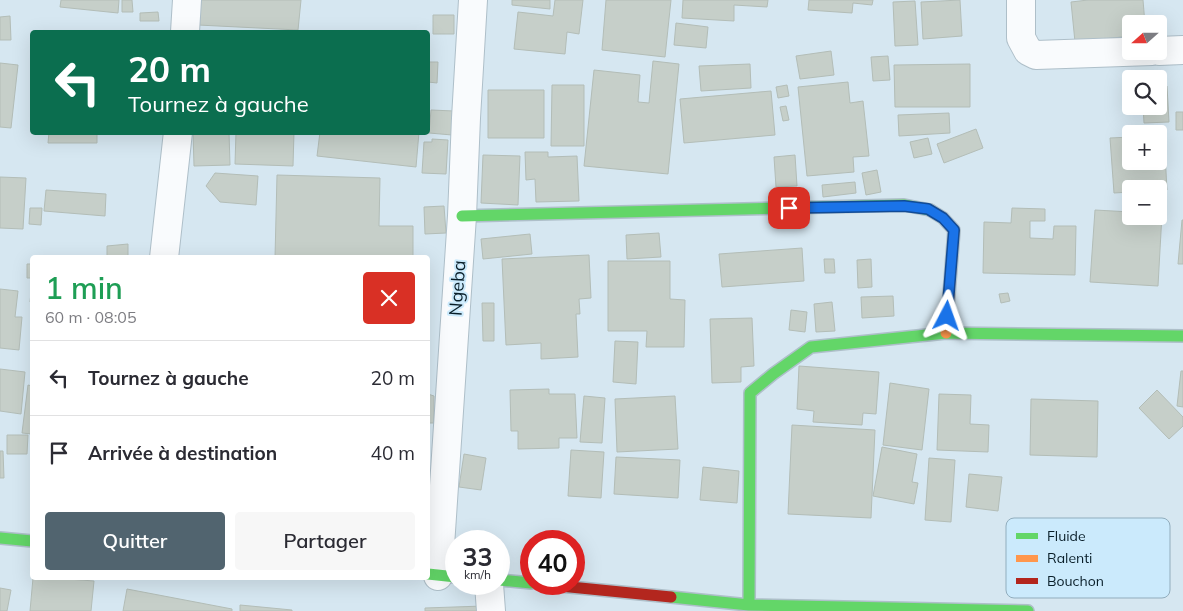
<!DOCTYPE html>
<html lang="fr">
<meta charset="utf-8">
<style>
body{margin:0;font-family:Mulish,sans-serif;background:#f7f7f7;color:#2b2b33;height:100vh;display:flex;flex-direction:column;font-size:19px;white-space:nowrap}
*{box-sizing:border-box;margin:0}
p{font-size:16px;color:#7c7c81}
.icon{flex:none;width:28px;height:28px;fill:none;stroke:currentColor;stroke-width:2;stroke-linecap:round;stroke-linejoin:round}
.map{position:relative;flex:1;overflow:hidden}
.details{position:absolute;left:30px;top:255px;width:400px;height:325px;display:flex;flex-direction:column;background:#fff;border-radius:5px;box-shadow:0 5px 20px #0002}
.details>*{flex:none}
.top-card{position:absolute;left:30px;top:30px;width:400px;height:105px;border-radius:5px;box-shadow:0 5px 20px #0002;background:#0b6e4f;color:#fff;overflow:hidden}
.needle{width:32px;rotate:249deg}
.tools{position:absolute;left:1122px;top:15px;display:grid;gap:10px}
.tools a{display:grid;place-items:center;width:45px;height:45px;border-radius:5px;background:#fff;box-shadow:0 5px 20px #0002;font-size:25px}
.speed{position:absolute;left:445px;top:530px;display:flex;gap:10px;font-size:25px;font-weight:700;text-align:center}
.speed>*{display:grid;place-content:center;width:65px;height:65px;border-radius:50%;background:#fff;box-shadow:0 5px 20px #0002;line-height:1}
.speed small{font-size:12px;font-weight:400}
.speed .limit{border:8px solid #d22;background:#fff;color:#111}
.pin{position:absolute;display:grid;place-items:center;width:42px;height:42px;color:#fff;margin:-21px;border-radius:10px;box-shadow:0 2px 8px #0006}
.me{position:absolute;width:55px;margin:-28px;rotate:4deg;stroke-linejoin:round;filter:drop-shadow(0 0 4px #0008)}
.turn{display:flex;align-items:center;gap:18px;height:105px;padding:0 15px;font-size:22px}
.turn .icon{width:65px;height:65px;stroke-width:2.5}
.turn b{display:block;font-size:35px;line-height:42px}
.round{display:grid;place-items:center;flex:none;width:52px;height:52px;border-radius:5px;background:#f7f7f7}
.headline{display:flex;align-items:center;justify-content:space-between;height:85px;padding:0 15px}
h1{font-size:30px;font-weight:600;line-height:38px;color:#1e9e55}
.action{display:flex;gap:10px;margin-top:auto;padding:10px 15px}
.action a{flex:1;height:58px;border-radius:5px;background:#51646f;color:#fff;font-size:20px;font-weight:600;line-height:58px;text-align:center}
.action a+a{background:#f7f7f7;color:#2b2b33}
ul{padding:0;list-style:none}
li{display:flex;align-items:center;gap:15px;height:75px;padding:0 15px;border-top:1px solid #e1e1e2}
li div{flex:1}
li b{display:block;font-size:19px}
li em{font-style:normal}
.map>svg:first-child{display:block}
.building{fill:#c6cfc9;stroke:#b3bdb7}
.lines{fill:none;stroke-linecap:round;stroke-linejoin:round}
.street-casing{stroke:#aebfc9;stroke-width:30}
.fast-casing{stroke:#aebfc9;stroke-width:14}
.slow-casing{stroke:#aebfc9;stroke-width:14}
.jam-casing{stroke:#aebfc9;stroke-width:14}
.street{stroke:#f9fbfd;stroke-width:28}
.fast{stroke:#63d668;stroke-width:11}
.slow{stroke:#ff974d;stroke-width:11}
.jam{stroke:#b3261e;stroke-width:11}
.route-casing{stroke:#114b97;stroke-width:12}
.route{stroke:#1a73e8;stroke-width:9}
.labels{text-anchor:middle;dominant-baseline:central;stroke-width:4;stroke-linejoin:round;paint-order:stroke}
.street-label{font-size:18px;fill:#091e29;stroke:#cbeafc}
.key{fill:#cbeafc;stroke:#91adbd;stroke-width:1}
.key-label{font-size:14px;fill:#091e29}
</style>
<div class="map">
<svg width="1183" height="611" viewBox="0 0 1183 611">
<rect width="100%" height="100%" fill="#d6e7f1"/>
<!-- building -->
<path class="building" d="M61,0H119L118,13L60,7Z
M122,0H132L133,12H122Z
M201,0H301L298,30L198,25Z
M512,0H550V9L512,5Z
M555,0H583L579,34L567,32L565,54L514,49L518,12L553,16Z
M606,0H671L665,57L602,50Z
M683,0H768L767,7L734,5V21L682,18Z
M809,0H873L872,5L853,3L852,13L808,10Z
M960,0L962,36L923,39L921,2Z
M1088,0H1143L1145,24H1131V36L1075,42L1071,2Z
M915,1L918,45L895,46L893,2Z
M158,12L159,21H140V13Z
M433,15H454V34H433Z
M10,16L11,40H0V17Z
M676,23L708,27L706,48L674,45Z
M831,51L834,75L800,79L796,56Z
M888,56L890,80L873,81L871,57Z
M653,61L679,64L668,174L584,166L594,70L640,75L638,102L649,103Z
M428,62H438L437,83L428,82Z
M0,63L18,65L11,128L0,127Z
M750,64L751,88L701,91L699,66Z
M970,64V107H895L894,65Z
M848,82L850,103L863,101L869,156L853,157L854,172L807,176L798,87Z
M552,85H584V146H551Z
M787,85L789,96L778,98L776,87Z
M1159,86H1167L1169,122L1144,123L1143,106H1159Z
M488,90H544V138H488Z
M771,91L775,135L684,143L680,99Z
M786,106L789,120L783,121L780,107Z
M431,110L454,111L452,135L429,133Z
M1176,112H1183V130H1176Z
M949,113L950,133L899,136L898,115Z
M976,129L983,148L944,163L937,144Z
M49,132H97V143H48Z
M193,132H229L230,165L194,166Z
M236,132H294L293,166L235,164Z
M320,132H419L416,167L317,156Z
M1159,135H1164L1167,190H1159V189H1131V192L1114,193L1110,138L1131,137V161H1159Z
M928,138L932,154L914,158L910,142Z
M432,139L448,140L446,174L422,173L424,142H432Z
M525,152H548V157L577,156L579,201L536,202L535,179L526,180Z
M483,155L520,156L518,205L481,203Z
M795,155L797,186L776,187L774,157Z
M877,170L881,192L866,195L862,173Z
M215,173L258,176L256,205L220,202L206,186Z
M277,175L380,178L379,226H413V258H275Z
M0,177L26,178L23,229L0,228Z
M855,182L856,193L823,197L822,185Z
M46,190L106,194L105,216L44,211Z
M444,206L446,233L425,234L424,207Z
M30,208H42L41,225L29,224Z
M1012,208L1045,209V221H1030V238L1053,239L1054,226H1076L1075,275L983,273L984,222L1011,223Z
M1095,210L1131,212V216H1159V214H1162L1158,286L1090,282Z
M1182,220H1183V264H1178Z
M659,233L661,257L627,259L626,235Z
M530,234L532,254L483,259L481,239Z
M128,244V258H107V246Z
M802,248L804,281L722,287L719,254Z
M589,255L591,298L579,299L580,314H576L578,357L541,359V343L506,345L502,259Z
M824,259H834L835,273H825Z
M871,259L872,287L858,288L857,260Z
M608,261H670V299L685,300L684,347H646L647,331H608Z
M27,264H32V278H27Z
M32,283V302H30Z
M0,289L18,291L15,317H22L19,350L0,348Z
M1008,293L1010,301L1001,303L999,294Z
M893,296L894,316L862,318L861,297Z
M832,302L835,331L816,332L814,304Z
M482,303H494V341H483Z
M791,310L807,312L805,332L789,330Z
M752,318L754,366L741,367V382L712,383L710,319Z
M615,341L638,342L636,384L613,382Z
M799,366L879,372L876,414L863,413L862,425L813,422L814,411L797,409Z
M0,369L25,372L21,414L0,411Z
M1181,371H1183V407L1177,406Z
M890,383L929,389L922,450L883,445Z
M28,385L32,386V434L22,433Z
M549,389V394H575L577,438H559V448L518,449V431H511L510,390Z
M1157,390L1183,417V426L1169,439L1139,408Z
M428,394L434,396V423H428Z
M939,394L971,395L970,424L989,425L988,452L937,450Z
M584,396L605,398L602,443L580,442Z
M675,396L678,449L617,452L615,399Z
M1031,399L1098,401L1097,457L1030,455Z
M792,425L875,430L871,518L788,514Z
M7,435H28L27,454H7Z
M882,447L917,454L912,482L918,483L914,504L873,496Z
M571,450L604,452L601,498L568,496Z
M0,451H3L4,478H0Z
M464,454L486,458L481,490L459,487Z
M616,457L680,460L678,498L614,494Z
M929,458L955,460L951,522L925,520Z
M703,467L739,471L737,503L700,500Z
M428,472H434L435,487L428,488Z
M969,474L1002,477L998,511L966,507Z
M428,498H431L429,521H428Z
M33,578H55L94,581L91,611H30Z
M0,588L11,590L7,611H0Z
M127,589L232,609V611H123Z
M240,605L292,610V611H240Z
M483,606V611H425V608Z"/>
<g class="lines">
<defs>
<path id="street" d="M1021,0V38L1028,51L1036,55L1152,51
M185,32L187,0
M1159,51L1183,50
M164,258L178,132
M438,576L462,216L466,118L473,0
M489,584L491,611"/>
<path id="fast" d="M462,216L904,205L930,210
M0,538L32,541
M428,574L456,577
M499,580L531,583
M671,597L749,605L1028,611
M749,605L750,393L773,374L811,347L946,333L1183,336"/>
<path id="slow" d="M930,210L943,218L954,230L946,333"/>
<path id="jam" d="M540,584L671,597"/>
</defs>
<!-- street casing -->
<use href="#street" class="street-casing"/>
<!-- fast casing -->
<use href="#fast" class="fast-casing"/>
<!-- slow casing -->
<use href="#slow" class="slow-casing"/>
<!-- jam casing -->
<use href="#jam" class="jam-casing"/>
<!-- street -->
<use href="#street" class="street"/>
<!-- fast -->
<use href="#fast" class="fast"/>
<!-- slow -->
<use href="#slow" class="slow"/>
<!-- jam -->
<use href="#jam" class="jam"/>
</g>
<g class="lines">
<defs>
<path id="route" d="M789,208L904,206L928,209L943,218L954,230L947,316"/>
</defs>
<!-- route casing -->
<use href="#route" class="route-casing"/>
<!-- route -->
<use href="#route" class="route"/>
</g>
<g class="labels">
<!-- street labels -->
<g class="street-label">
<text transform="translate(457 288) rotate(-86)">Ngeba</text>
</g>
</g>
<!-- legend -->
<rect x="1006" y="518" width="164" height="80" rx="8" class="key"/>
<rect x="1016" y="533" width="22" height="6" fill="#63d668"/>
<rect x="1016" y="555" width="22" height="7" fill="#ff974d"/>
<rect x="1016" y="578" width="22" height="6" fill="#b3261e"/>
<g class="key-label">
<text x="1047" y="541">Fluide</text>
<text x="1047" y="563">Ralenti</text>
<text x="1047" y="586">Bouchon</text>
</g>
</svg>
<div class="tools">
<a><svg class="needle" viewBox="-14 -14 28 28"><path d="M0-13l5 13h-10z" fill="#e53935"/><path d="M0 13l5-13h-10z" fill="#7c7c81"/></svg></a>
<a><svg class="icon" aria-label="search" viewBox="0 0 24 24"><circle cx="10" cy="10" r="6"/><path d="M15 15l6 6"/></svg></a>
<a>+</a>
<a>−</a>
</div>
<div class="speed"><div>33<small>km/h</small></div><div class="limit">40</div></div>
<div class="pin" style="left:789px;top:208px;background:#d93025"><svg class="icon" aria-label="arrive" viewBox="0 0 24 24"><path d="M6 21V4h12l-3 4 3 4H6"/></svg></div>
<svg class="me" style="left:947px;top:316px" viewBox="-20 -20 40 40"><path d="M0-17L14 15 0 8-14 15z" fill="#1a73e8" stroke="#fff" stroke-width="4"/></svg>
<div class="top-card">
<div class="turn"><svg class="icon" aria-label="left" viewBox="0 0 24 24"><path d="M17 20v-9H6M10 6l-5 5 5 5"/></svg><div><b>20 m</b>Tournez à gauche</div></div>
</div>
<section class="details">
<div class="headline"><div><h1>1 min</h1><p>60 m · 08:05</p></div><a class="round" style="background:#d93025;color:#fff"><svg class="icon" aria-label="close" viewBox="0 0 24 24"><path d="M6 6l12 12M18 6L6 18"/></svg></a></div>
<ul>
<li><svg class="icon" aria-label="left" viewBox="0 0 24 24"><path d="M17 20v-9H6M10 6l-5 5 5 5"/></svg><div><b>Tournez à gauche</b></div><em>20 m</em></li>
<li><svg class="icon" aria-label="arrive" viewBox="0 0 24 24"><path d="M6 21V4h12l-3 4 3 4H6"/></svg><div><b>Arrivée à destination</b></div><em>40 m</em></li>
</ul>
<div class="action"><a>Quitter</a><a>Partager</a></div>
</section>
</div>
